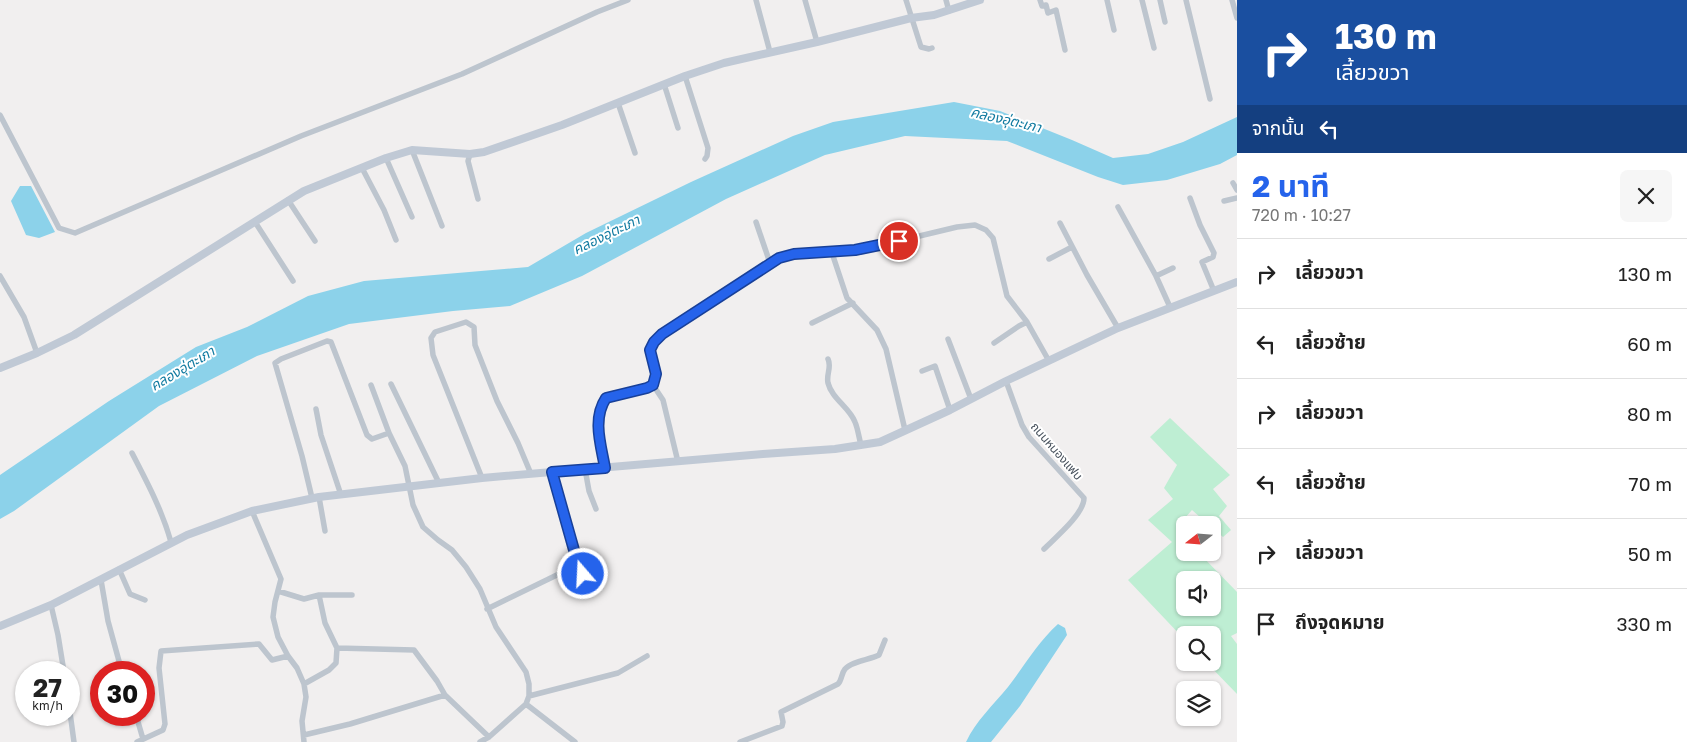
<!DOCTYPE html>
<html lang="th">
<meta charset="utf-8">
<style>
body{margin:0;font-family:"Golos Text","Noto Sans Thai",sans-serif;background:#f6f6f6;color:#222;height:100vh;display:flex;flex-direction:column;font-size:19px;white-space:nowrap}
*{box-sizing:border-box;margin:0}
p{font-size:16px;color:#767676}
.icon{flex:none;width:28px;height:28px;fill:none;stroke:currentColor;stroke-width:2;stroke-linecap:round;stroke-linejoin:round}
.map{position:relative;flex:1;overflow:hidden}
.details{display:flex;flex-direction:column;background:#fff;width:450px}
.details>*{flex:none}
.top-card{background:#1a4fa0;color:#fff;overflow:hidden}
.needle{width:32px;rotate:253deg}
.buttons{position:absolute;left:1176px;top:516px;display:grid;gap:10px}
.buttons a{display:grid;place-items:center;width:45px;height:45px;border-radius:8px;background:#fff;box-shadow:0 1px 4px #0004;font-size:25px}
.speed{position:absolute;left:15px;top:661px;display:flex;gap:10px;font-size:25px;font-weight:700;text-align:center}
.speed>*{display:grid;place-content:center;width:65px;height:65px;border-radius:50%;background:#fff;box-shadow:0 1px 4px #0004;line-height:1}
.speed small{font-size:12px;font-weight:400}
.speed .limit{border:8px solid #d22;background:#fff;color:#111}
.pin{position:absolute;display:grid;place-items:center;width:42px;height:42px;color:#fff;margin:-21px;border:2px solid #fff;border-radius:50%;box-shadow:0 1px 5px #0007}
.me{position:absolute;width:55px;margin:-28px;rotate:341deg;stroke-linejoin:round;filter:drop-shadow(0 0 4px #0008)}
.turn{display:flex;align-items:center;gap:18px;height:105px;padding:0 15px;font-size:22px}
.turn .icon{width:65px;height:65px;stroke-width:2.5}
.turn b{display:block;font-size:35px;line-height:42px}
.then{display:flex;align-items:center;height:48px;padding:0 15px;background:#0003;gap:10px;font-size:19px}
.round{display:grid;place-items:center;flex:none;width:52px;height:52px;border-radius:8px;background:#f6f6f6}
.overview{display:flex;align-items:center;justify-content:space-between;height:85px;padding:0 15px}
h1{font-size:30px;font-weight:700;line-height:38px;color:#2563eb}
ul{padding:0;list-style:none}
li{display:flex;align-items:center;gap:15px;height:70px;padding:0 15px;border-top:1px solid #e0e0e0}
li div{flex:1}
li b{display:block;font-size:19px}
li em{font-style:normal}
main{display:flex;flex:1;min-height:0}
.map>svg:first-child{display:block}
.green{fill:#beeed3;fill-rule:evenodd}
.water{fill:#8cd2ea}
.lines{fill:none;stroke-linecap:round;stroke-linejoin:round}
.street{stroke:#bdc5ce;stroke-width:5.5}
.secondary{stroke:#c0c9d5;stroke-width:8}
.route-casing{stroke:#184099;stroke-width:12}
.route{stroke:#2563eb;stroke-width:9}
.labels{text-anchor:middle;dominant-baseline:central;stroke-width:4;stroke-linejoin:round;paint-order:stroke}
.street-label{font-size:12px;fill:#47515c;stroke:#fff}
.water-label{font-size:14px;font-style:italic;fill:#107aa0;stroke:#fff}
</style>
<main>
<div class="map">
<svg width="1237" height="742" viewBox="0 0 1237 742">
<rect width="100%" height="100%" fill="#f1efef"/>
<!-- green -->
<path class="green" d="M1170,418L1230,475L1213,489L1227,506L1219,516L1231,530L1223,537L1213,528L1212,525H1209L1192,510L1176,528L1185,537V552L1199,553L1237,592V633L1231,636L1237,644V694L1207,663L1212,662V635H1185V640L1128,580L1172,542L1148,520L1173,499L1164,488L1177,465L1150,437ZM1185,580H1212V608H1185Z"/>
<!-- water -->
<path class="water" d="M954,102L1000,111L1072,140L1113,158L1148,154L1183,142L1237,117V155L1220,164L1167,180L1123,185L1098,177L1007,141L905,136L825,155L726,199L582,276L510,306L453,311L349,324L257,356L159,406L14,511L0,519V475L109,401L196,347L247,327L308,296L364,281L528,267L586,233L691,182L793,136L833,122Z
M20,186H31L55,232L39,238L26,235L11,201Z
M1058,624L1065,628L1067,635L1020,706L991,742H966C976,721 993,705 1008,687C1025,665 1038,642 1058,624Z"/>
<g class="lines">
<!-- street -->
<path class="street" d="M756,0L770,52
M805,0L817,42
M906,0L921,47L929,49L932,48
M946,0L949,11
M1040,0L1042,6L1046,5L1048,13L1056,10L1065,50
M1107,0L1114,30
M1142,0L1154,48
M1160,0L1165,22
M1186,0L1210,99
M1232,0L1237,18
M685,76L708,148L707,156L705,159
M664,84L678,128
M618,103L635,153
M0,115L59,228L75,233L301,136L462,74L597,12L628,0
M412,150L442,226
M470,154L468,161L478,199
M386,158L412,217
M362,168L384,210L396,240
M1233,183L1237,190
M1190,198L1200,225L1214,253L1213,257L1202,262L1214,291
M288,200L315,241
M1224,201L1237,198
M1118,207L1156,276L1170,307
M255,222L293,281
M756,222L770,263
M1060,223L1087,275L1118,328
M832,253L847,298L877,330L886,349L905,430
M1049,259L1072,247
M0,276L24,317L37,353
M1156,276L1173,268
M812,323L853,303
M948,339L971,399
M994,343L1019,326L1027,322
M828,359C832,367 826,374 828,383C832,399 849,407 855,422C858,429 859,438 861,445
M922,371L935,366L950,410
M1006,381L1022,425L1029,437L1084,498C1084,514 1055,538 1044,549
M391,384L439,483
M371,385L389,433L405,466L413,505L423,527L438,540L452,550L466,567L480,589L496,627L526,672L529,684V696L526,704L489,737L480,742
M653,385L663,400L678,462
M316,409L321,435L341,495
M132,453C147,482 162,510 171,542
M605,468C601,445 592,419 606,398L647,388L653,385L656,374L650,351L654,342L662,334L779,258L794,254L855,250L886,244L957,227L975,225L986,230L993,238L1007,296L1027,322L1049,361
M585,469L589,491L596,509
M482,478L433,355L431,338L435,332L466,322L474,327L475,345L497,401L518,443L531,474
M319,497L325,531
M312,498L302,456L275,363L281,359L327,341L331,342L367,435L372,439L389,433
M252,511L281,579L275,602L273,617L278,637L288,656L297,668L304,684L306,697L302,721L304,742
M119,569L130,594L145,600
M101,580L108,621L122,672
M278,591L304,599L319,595H352
M51,605L58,635L64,672
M487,609L563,572H567L575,579L583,574L584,567L574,550L552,472
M337,648L414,650L437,681L445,695
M304,684L329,670L336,663L337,648L325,623L319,595
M529,696L618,673L647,656
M526,704L575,742
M69,705L74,742
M136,715L143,739
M304,735L350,724L445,695L489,737
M137,742L163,730L165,724L159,668L161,651L259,644L272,660L288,656
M740,742L782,726L783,722L781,712L838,684C842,680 841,674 845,669C852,661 869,660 879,655L885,640"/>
<!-- secondary -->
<path class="secondary" d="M0,368L37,353L74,335L304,191L386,158L412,150L470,154L484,152L562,125L685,76L724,63L817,42L911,18L934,15L980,0
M0,626L51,605L187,535L252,511L319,497L482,478L763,454L835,449L880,442L950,410L1006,381L1118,328L1237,282"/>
</g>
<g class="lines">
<defs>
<path id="route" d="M583,574L584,567L574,550L552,472L605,468C601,445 592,419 606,398L647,388L653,385L656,374L650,350L654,342L662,334L779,258L794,254L855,250L899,241"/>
</defs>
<!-- route casing -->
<use href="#route" class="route-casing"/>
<!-- route -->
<use href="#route" class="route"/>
</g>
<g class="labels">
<!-- street labels -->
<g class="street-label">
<text transform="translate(1057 451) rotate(49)">ถนนหนองแฟบ</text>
</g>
<!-- water labels -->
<g class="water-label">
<text transform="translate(1006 119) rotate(13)">คลองอุ่ตะเภา</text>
<text transform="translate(606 234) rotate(-26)">คลองอุ่ตะเภา</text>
<text transform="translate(182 368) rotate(-31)">คลองอุ่ตะเภา</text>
</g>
</g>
</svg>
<div class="buttons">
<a><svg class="needle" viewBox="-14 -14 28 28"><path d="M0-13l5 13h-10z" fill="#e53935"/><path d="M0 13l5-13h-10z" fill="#767676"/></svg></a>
<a><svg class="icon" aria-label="sound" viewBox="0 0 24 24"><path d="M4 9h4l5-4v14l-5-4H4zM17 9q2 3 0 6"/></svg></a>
<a><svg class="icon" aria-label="search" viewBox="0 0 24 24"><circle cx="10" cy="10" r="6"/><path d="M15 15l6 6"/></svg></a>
<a><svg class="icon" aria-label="layers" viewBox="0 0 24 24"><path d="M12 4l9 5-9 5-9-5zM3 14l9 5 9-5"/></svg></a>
</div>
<div class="speed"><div>27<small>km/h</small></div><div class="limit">30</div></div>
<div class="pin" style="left:899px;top:241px;background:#d93025"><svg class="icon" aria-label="arrive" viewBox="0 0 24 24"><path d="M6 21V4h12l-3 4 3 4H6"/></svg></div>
<svg class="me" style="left:583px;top:574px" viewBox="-20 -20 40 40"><circle r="17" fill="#2563eb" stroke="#fff" stroke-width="3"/><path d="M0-11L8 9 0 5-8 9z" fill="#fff"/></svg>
</div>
<section class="details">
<div class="top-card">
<div class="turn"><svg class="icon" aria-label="right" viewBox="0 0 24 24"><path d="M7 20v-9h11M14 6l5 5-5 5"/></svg><div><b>130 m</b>เลี้ยวขวา</div></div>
<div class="then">จากนั้น<svg class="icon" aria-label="left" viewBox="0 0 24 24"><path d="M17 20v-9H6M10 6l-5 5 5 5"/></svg></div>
</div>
<div class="overview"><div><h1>2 นาที</h1><p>720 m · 10:27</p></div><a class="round"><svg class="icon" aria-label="close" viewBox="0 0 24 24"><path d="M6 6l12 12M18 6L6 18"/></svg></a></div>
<ul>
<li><svg class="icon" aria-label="right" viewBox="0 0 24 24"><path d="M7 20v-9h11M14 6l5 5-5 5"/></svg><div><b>เลี้ยวขวา</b></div><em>130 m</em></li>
<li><svg class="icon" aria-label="left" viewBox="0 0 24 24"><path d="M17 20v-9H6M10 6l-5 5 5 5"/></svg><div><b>เลี้ยวซ้าย</b></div><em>60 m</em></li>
<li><svg class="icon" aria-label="right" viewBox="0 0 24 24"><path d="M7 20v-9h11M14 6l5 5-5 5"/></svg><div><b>เลี้ยวขวา</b></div><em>80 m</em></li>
<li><svg class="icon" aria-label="left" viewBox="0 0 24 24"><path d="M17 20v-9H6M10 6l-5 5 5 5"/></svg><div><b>เลี้ยวซ้าย</b></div><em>70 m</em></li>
<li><svg class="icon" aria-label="right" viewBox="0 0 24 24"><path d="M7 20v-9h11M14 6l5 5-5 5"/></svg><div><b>เลี้ยวขวา</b></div><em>50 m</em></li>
<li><svg class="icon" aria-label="arrive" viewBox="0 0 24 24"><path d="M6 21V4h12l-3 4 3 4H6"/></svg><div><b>ถึงจุดหมาย</b></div><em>330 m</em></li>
</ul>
</section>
</main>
